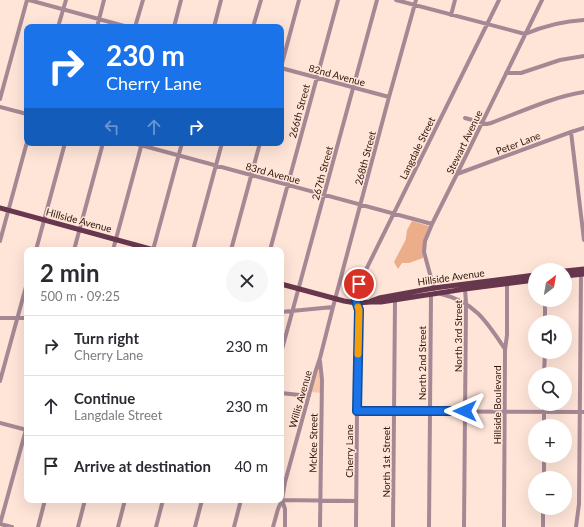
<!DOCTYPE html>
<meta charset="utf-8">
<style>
body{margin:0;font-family:Lato,sans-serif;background:#f7f7f7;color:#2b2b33;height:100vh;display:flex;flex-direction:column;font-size:15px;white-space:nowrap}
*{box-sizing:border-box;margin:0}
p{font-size:13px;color:#7c7c81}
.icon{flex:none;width:22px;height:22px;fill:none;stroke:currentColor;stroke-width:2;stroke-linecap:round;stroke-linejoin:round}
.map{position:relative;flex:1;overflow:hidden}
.side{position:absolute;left:24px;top:247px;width:260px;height:256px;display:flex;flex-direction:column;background:#fff;border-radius:8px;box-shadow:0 4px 16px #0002}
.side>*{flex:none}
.top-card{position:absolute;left:24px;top:24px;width:260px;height:122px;border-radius:8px;box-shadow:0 4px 16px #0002;background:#1a73e8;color:#fff;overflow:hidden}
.needle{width:26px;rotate:31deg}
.tools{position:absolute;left:528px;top:263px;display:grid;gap:8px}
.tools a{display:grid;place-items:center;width:44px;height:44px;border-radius:50%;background:#fff;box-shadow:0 4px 16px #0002;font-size:20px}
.pin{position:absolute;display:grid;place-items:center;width:34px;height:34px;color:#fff;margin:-17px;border:2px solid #fff;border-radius:50%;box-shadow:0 1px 4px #0007}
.me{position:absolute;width:44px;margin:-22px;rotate:270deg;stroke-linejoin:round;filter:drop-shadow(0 0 3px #0008)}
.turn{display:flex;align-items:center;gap:14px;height:84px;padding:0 16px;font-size:18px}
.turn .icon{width:52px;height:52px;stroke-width:2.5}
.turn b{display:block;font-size:28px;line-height:34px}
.lanes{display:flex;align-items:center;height:38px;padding:0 16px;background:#0003;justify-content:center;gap:20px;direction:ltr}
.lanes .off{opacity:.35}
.round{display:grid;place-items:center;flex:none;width:42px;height:42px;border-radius:21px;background:#f7f7f7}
.overview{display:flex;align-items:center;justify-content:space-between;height:68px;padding:0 16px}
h1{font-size:24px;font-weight:700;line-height:30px}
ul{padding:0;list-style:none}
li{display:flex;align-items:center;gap:12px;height:60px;padding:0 16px;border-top:1px solid #e1e1e2}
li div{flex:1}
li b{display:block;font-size:15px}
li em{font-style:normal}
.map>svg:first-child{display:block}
.green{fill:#fac7aa}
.forest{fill:#ecad8a}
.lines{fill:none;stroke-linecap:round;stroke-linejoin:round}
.minor{stroke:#a58894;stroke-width:4}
.major{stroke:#67374e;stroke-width:5}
.route-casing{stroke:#114b97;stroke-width:10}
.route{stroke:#1a73e8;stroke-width:7}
.slow{stroke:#f59e0b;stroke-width:7}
.labels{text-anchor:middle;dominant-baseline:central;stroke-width:3;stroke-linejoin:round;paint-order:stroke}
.street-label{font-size:10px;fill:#2d170b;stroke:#ffe5d8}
</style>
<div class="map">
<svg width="584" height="527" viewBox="0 0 584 527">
<rect width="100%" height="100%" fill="#ffe5d8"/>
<!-- green -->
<path class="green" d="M319,367L321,393L310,392Z"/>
<!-- forest -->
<path class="forest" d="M412,221L429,226L423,242V258L409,263H402L398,269L394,262L405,241L406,238L407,230Z"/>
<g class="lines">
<!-- minor -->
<path class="minor" d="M29,0L128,27
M396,0L525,34C544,26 564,21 584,20
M451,15L455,0
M58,27L66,0
M97,27L104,0
M135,27L143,0
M174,27L181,0
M214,27L221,0
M253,27L261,0
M281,67L299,0
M281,68L389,97
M506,73H521L560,60L584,56
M0,99L27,0
M0,107L27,114
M465,118L487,124L491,123C521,112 552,97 584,92
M571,132L584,240
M133,143L432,224
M457,174L571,132L584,128
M0,241L27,142
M36,250L65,143
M74,250L103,143
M113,250L142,143
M153,250L182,143
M193,250L222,143
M231,250L260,143
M270,250L338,0
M434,289L424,252L425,241L432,224L457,174L542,0
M441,294C475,302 487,322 505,349
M281,312L333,307
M0,318H27
M545,322V300
M281,353L377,0
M544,374L545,352
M0,381L27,283
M281,393L309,396
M357,411L584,412
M0,423L27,430
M544,426V404
M544,478V456
M281,500L356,501
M282,500L285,509V527
M12,527L0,524L27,426
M38,527L45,500
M78,527L85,500
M118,527L125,500
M156,527L163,500
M195,527L202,500
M234,527L241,500
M273,527L278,509L282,500L285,482L315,373L320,358L333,307L389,97L416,0
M320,527L322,380L320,361
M356,527L357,411L359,310L356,303L355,292L499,0
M393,527L395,300
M429,527L431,295
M464,527L466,303L465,289
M504,527L505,350L507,335V284
M543,527V508
M576,527L579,504L581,274"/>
<!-- major -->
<path class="major" d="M0,208L154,250
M565,271L584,269
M565,276L584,274
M281,284L344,301L356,303L371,302H381L465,289L535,280
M371,301L379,298L434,288L535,275"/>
</g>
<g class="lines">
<defs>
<path id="route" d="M359,284C354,294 355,299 359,310L357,411H465"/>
</defs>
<!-- route casing -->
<use href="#route" class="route-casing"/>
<!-- route -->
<use href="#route" class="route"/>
<!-- slow -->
<path class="slow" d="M358,307L359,310L358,354"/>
</g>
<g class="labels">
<!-- street labels -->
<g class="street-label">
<text transform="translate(337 75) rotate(15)">82nd Avenue</text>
<text transform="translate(299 111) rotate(-75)">266th Street</text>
<text transform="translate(464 142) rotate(-64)">Stewart Avenue</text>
<text transform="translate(518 143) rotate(-21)">Peter Lane</text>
<text transform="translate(417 148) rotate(-64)">Langdale Street</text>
<text transform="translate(365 158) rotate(-75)">268th Street</text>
<text transform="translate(273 173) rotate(15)">83rd Avenue</text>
<text transform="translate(322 173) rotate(-75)">267th Street</text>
<text transform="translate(79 220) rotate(15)">Hillside Avenue</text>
<text transform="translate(451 277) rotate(-8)">Hillside Avenue</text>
<text transform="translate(458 336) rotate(-90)">North 3rd Street</text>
<text transform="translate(422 363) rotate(-90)">North 2nd Street</text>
<text transform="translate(300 399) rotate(-74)">Willis Avenue</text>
<text transform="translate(497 405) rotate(-90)">Hillside Boulevard</text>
<text transform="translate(313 443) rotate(-89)">McKee Street</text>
<text transform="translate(349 451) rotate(-90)">Cherry Lane</text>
<text transform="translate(386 462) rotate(-90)">North 1st Street</text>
</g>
</g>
</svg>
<div class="tools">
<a><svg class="needle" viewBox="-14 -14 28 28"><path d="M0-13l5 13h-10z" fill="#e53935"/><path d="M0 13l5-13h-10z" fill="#7c7c81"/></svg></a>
<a><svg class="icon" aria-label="sound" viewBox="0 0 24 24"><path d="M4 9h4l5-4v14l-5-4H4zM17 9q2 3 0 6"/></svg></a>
<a><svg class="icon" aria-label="search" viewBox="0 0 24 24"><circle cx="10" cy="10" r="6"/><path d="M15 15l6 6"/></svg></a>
<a>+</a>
<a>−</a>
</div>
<div class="pin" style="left:359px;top:284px;background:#d93025"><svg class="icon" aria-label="arrive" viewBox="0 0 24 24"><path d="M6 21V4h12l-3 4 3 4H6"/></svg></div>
<svg class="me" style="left:465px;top:411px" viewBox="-20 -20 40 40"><path d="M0-17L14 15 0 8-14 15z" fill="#1a73e8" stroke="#fff" stroke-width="4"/></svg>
<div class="top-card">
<div class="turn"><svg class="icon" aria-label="right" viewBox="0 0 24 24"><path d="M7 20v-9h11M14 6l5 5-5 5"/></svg><div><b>230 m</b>Cherry Lane</div></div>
<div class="lanes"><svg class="icon off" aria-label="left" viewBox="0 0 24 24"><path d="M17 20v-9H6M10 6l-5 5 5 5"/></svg><svg class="icon off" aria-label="ahead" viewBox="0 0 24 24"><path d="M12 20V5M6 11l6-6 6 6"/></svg><svg class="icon" aria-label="right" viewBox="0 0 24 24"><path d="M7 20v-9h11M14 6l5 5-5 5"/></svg></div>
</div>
<section class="side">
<div class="overview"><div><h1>2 min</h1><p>500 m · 09:25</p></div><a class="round"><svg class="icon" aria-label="close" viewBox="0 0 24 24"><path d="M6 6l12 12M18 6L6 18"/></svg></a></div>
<ul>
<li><svg class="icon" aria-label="right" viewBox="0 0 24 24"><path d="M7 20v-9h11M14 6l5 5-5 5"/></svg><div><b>Turn right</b><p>Cherry Lane</p></div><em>230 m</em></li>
<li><svg class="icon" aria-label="ahead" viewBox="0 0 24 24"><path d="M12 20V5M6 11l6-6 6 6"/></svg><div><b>Continue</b><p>Langdale Street</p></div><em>230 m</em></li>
<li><svg class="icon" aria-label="arrive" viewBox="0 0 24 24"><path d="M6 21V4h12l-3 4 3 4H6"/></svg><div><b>Arrive at destination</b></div><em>40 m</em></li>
</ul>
</section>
</div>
